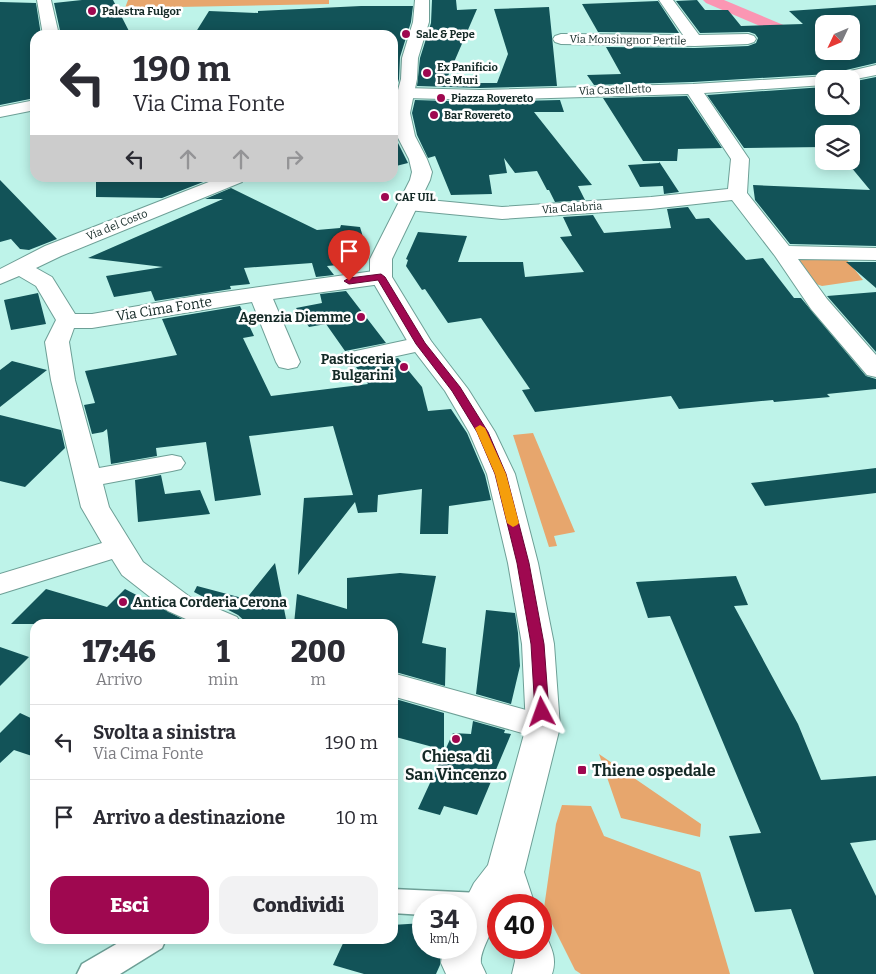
<!DOCTYPE html>
<html lang="it">
<style>
body{margin:0;font-family:Bitter,serif;background:#f2f2f3;color:#2b2b33;height:100vh;display:flex;flex-direction:column;font-size:19px;white-space:nowrap}
*{box-sizing:border-box;margin:0}
p{font-size:16px;color:#7c7c81}
.icon{flex:none;width:28px;height:28px;fill:none;stroke:currentColor;stroke-width:2;stroke-linecap:round;stroke-linejoin:round}
.map{position:relative;flex:1;overflow:hidden}
.side{position:absolute;left:30px;top:619px;width:368px;height:325px;display:flex;flex-direction:column;background:#fff;border-radius:15px;box-shadow:0 2px 12px #0003}
.side>*{flex:none}
.hud{position:absolute;left:30px;top:30px;width:368px;height:152px;border-radius:15px;box-shadow:0 2px 12px #0003;background:#fff;color:#2b2b33;overflow:hidden}
.needle{width:32px;rotate:226deg}
.controls{position:absolute;left:815px;top:15px;display:grid;gap:10px}
.controls a{display:grid;place-items:center;width:45px;height:45px;border-radius:10px;background:#fff;box-shadow:0 2px 12px #0003;font-size:25px}
.speed{position:absolute;left:412px;top:894px;display:flex;gap:10px;font-size:25px;font-weight:700;text-align:center}
.speed>*{display:grid;place-content:center;width:65px;height:65px;border-radius:50%;background:#fff;box-shadow:0 2px 12px #0003;line-height:1}
.speed small{font-size:12px;font-weight:400}
.speed .limit{border:8px solid #d22;background:#fff;color:#111}
.pin{position:absolute;display:grid;place-items:center;width:42px;height:42px;color:#fff;margin:-51px -21px;border-radius:50% 50% 50% 0;rotate:-45deg;box-shadow:0 0 5px #0007}
.pin .icon{rotate:45deg}
.me{position:absolute;width:55px;margin:-28px;rotate:356deg;stroke-linejoin:round;filter:drop-shadow(0 0 4px #0008)}
.turn{display:flex;align-items:center;gap:18px;height:105px;padding:0 20px;font-size:22px}
.turn .icon{width:65px;height:65px;stroke-width:2.5}
.turn b{display:block;font-size:35px;line-height:42px}
.lanes{display:flex;align-items:center;height:48px;padding:0 20px;background:#0003;justify-content:center;gap:25px;direction:ltr}
.lanes .off{opacity:.35}
.eta{display:flex;justify-content:space-evenly;align-items:center;height:85px;text-align:center}
.eta b{font-size:30px;font-weight:800;line-height:35px}
.primary-button{display:flex;gap:10px;margin-top:auto;padding:10px 20px}
.primary-button a{flex:1;height:58px;border-radius:15px;background:#9f0850;color:#fff;font-size:20px;font-weight:800;line-height:58px;text-align:center}
.primary-button a+a{background:#f2f2f3;color:#2b2b33}
ul{padding:0;list-style:none}
li{display:flex;align-items:center;gap:15px;height:75px;padding:0 20px;border-top:1px solid #e1e1e2}
li div{flex:1}
li b{display:block;font-size:19px}
li em{font-style:normal}
.map>svg:first-child{display:block}
.green{fill:#e7a66d}
.lines{fill:none;stroke-linecap:round;stroke-linejoin:round}
.canal{fill:#fb96b3;fill-rule:evenodd}
.building{fill:#125358;fill-rule:evenodd}
.pedestrian-casing{stroke:#6d9f96;stroke-width:3}
.minor-casing{stroke:#6d9f96;stroke-width:2}
.tertiary-casing{stroke:#6d9f96;stroke-width:2}
.pedestrian{fill:#fff;fill-rule:evenodd}
.minor{fill:#fff;fill-rule:evenodd}
.tertiary{fill:#fff;fill-rule:evenodd}
.route{fill:#9f0850;stroke:#670534}
.slow{fill:#f59e0b}
.poi-dot{fill:#9f0850;stroke:#fff;stroke-width:2}
.labels{text-anchor:middle;dominant-baseline:central;stroke-width:5;stroke-linejoin:round;paint-order:stroke}
.far-poi-label{font-size:11px;font-weight:bold;fill:#142926;stroke:#fff;text-anchor:start}
.far-street-label{font-size:11px;fill:#142926;stroke:#fff}
.street-label{font-size:14px;fill:#142926;stroke:#fff}
.poi-label{font-size:14px;font-weight:bold;fill:#142926;stroke:#fff;text-anchor:end}
.near-poi-label{font-size:16px;font-weight:bold;fill:#142926;stroke:#fff}
</style>
<div class="map">
<svg width="876" height="974" viewBox="0 0 876 974">
<rect width="100%" height="100%" fill="#bef3e9"/>
<!-- green -->
<path class="green" d="M128,0H329V4L125,8Z
M843,255L863,280L822,286L813,283L793,256Z
M533,433L575,532L554,536L557,546L549,547L513,435Z
M599,754L701,824L700,837L621,818Z
M562,805L591,806L604,836L700,872L730,974H581L575,970L544,908L556,824Z"/>
<g class="lines">
<!-- canal -->
<path class="canal" d="M703,0H724L812,37L814,40L812,43H800L706,3Z"/>
</g>
<!-- building -->
<path class="building" d="M82,0H113L131,35H61L54,3Z
M432,0H456L457,10L477,9L445,83H497L508,54L494,9L549,7L557,86L480,88L417,86L420,58L431,23Z
M697,0L705,10H728L741,26L803,24L789,11L876,5V63L829,74L693,82L594,85L587,75L621,74L606,47L695,48L748,46L756,43L758,38L755,34L749,32L700,33L676,1ZM824,24H851V51H824Z
M658,1L679,33L598,32L582,4Z
M0,2L36,3L41,35H35V98L0,105Z
M361,6H413L411,22L400,57L399,79L392,103V35L312,31L310,35H194L209,11L258,13V11Z
M876,77V246L790,244L755,200L753,185L870,190L846,161H851V134H824V147L744,148L707,95L824,87V106H851V82Z
M687,96L722,148L678,149L677,161H643L603,98Z
M415,100L480,102L560,100L564,112H534L592,185L578,186L585,200L555,202L549,190H547L537,171L515,173L504,158L507,173L489,175L492,194L451,195L435,156L428,158L417,135L412,113Z
M392,124L395,137L408,163L392,167Z
M659,162L660,163L679,192L664,194L663,186L640,187L628,165L659,163Z
M96,178H208L211,179L162,198L96,197Z
M0,180L32,213L57,239L29,250L20,249L11,239L0,242Z
M231,188L317,230L340,228L341,225L360,227L366,247L345,249L349,264L327,266L334,275L316,277L312,263L244,268L250,284L230,286L231,289L155,301L151,291L114,297L106,276L163,267L88,258L223,199H205Z
M688,207L696,219L709,218L746,260L763,258L794,298H801L866,376L876,379V389L827,394L830,397L774,402L773,400L679,409L671,396L535,412L522,390L530,389L481,318L448,323L425,289L422,290L406,266L408,260L406,259L418,232L467,236L458,262H523L525,277L584,272L560,237L572,236L563,217L593,215L604,233L671,228L667,209Z
M846,262H876V288Z
M346,291L386,343L345,351L326,324L309,327L296,308L322,303L320,294Z
M876,292V352L827,296Z
M38,293L46,324L11,330L4,300Z
M240,306L254,336L243,338L271,396L368,384L356,367L398,358L422,387L428,411L451,409L467,433L485,475L491,500L449,506L448,534H420L422,489L378,495L377,512L358,513L355,502L298,575L304,498L353,495L333,426L249,436L261,495L215,501L206,442L156,448L157,456L111,464L107,429L103,432L92,434L84,405L95,403L85,371L177,355L162,319Z
M12,361L47,370L0,407V370Z
M0,415L61,430L65,448L25,487L0,481Z
M876,468V493L765,506L751,483Z
M161,475L165,494L200,490L210,514L138,522L135,480Z
M275,563L287,624H248L238,615L194,592L197,586L246,599Z
M400,573L436,576L422,643L446,648L445,686L392,671V624H294L297,594L347,609V578Z
M736,576L748,605L734,606L798,724L821,780L876,776V840L850,843L876,896V974H814L791,909L755,912L729,836L761,833L670,616L648,618L636,582Z
M46,589L107,607L125,589L192,624H11Z
M486,610L515,613L518,633L520,666L511,704L476,694Z
M0,647L29,657L0,686Z
M392,698L444,713V750L392,736Z
M20,713L35,720V757L14,750L0,763V733Z
M473,721L505,730L504,733L511,734L477,815L444,806L440,815L418,809L453,733L471,734Z
M424,923V948H441L440,965L436,974H364L333,965L345,939H392V925Z"/>
<g class="lines">
<defs>
<path id="pedestrian" d="M392,889L481,893L492,896L496,905L492,914L481,917H466V905H424V915L392,913Z
M125,939H166L162,948L120,974H77L82,964Z"/>
<path id="minor" d="M37,0H51L59,35H43Z
M659,0H673L699,35L748,34L754,36L756,39L754,42L748,44L695,46L561,44L555,42L553,39L555,36L561,34L683,35Z
M876,65V75L851,80V79H824V85L704,93L749,159L747,193L789,246L876,248V260L798,259L827,299L876,355V377L867,375L811,309L775,256L732,200L651,209L502,219L408,210L401,208L398,204L401,200L408,198L502,207L651,197L728,189L731,159L688,94L480,100L406,98L400,97L397,93L400,89L406,88L480,90L693,84L829,76Z
M35,100V110L0,117V107Z
M219,178H245L242,182L61,256L36,268L52,277L75,314H92L196,296L381,270L389,272L392,277L389,282L381,284L273,299L300,362L297,367L288,369L279,367L276,362L252,302L92,328H74L69,342L75,380L99,468L172,455L181,457L185,463L181,469L172,471L103,484L109,507L143,562L190,597L237,617L241,624H197L168,611L122,575L112,559L0,594V574L102,543L81,507L51,380L45,342L56,320L36,286L19,276L0,284V269L45,246Z
M421,337L429,339L433,344L429,349L351,366L342,364L339,359L342,354Z
M392,673L555,718L560,727L555,736L543,739L392,696Z"/>
<path id="tertiary" d="M415,0H429V22L418,58L417,79L410,113L415,136L427,159L432,172L430,180L392,259V277L431,341L468,389L495,432L515,474L538,563L554,644L560,727L524,872L535,905H499C499,924 479,949 481,963C482,966 485,971 486,974H446L441,963L443,948H466V905H463L474,883L488,865L526,727L522,644L508,563L487,474L469,432L445,391L409,344L370,277V259L410,180L412,172L409,159L397,136L392,112L401,79L402,58L413,22Z
M541,934L546,936C552,949 557,959 552,974H512L515,961L512,948H541Z"/>
</defs>
<!-- pedestrian casing -->
<use href="#pedestrian" class="pedestrian-casing"/>
<!-- minor casing -->
<use href="#minor" class="minor-casing"/>
<!-- tertiary casing -->
<use href="#tertiary" class="tertiary-casing"/>
<!-- pedestrian -->
<use href="#pedestrian" class="pedestrian"/>
<!-- minor -->
<use href="#minor" class="minor"/>
<!-- tertiary -->
<use href="#tertiary" class="tertiary"/>
</g>
<!-- route -->
<path class="route" d="M381,274L385,277L425,343L460,387L488,432L506,474L529,563L544,644L549,712L547,715H537L535,712L531,644L517,563L495,474L477,432L452,391L416,344L378,280L349,284L344,281L349,278Z"/>
<!-- slow -->
<path class="slow" d="M480,425L485,428L506,474L519,523L517,525L513,527L507,523L495,474L475,428Z"/>
<!-- markers -->
<g class="poi-dot">
<circle cx="92" cy="11" r="5"/>
<circle cx="406" cy="34" r="5"/>
<circle cx="427" cy="73" r="5"/>
<circle cx="441" cy="98" r="5"/>
<circle cx="434" cy="115" r="5"/>
<circle cx="385" cy="197" r="5"/>
<circle cx="361" cy="317" r="5"/>
<circle cx="404" cy="367" r="5"/>
<circle cx="123" cy="602" r="5"/>
<circle cx="456" cy="739" r="5"/>
<rect x="577" y="765" width="10" height="10" rx="2.5"/>
</g>
<g class="labels">
<!-- far-poi labels -->
<g class="far-poi-label">
<text x="102" y="11">Palestra Fulgor</text>
<text x="416" y="34">Sale &amp; Pepe</text>
<text x="437" y="67">Ex Panificio<tspan x="437" dy="13">De Muri</tspan></text>
<text x="451" y="98">Piazza Rovereto</text>
<text x="444" y="115">Bar Rovereto</text>
<text x="395" y="197">CAF UIL</text>
</g>
<!-- far-street labels -->
<g class="far-street-label">
<text transform="translate(628 40) rotate(1)">Via Monsingnor Pertile</text>
<text transform="translate(615 90) rotate(-2)">Via Castelletto</text>
<text transform="translate(572 208) rotate(-4)">Via Calabria</text>
<text transform="translate(117 225) rotate(-22)">Via del Costo</text>
</g>
<!-- street labels -->
<g class="street-label">
<text transform="translate(164 309) rotate(-9)">Via Cima Fonte</text>
</g>
<!-- poi labels -->
<g class="poi-label">
<text x="351" y="317">Agenzia Diemme</text>
<text x="394" y="359">Pasticceria<tspan x="394" dy="16">Bulgarini</tspan></text>
<text x="133" y="602" text-anchor="start">Antica Corderia Cerona</text>
</g>
<!-- near-poi labels -->
<g class="near-poi-label">
<text x="456" y="756">Chiesa di<tspan x="456" dy="18">San Vincenzo</tspan></text>
<text x="592" y="770" text-anchor="start">Thiene ospedale</text>
</g>
</g>
</svg>
<div class="controls">
<a><svg class="needle" viewBox="-14 -14 28 28"><path d="M0-13l5 13h-10z" fill="#e53935"/><path d="M0 13l5-13h-10z" fill="#7c7c81"/></svg></a>
<a><svg class="icon" aria-label="search" viewBox="0 0 24 24"><circle cx="10" cy="10" r="6"/><path d="M15 15l6 6"/></svg></a>
<a><svg class="icon" aria-label="layers" viewBox="0 0 24 24"><path d="M12 4l9 5-9 5-9-5zM3 14l9 5 9-5"/></svg></a>
</div>
<div class="speed"><div>34<small>km/h</small></div><div class="limit">40</div></div>
<div class="pin" style="left:349px;top:281px;background:#d93025"><svg class="icon" aria-label="arrive" viewBox="0 0 24 24"><path d="M6 21V4h12l-3 4 3 4H6"/></svg></div>
<svg class="me" style="left:542px;top:712px" viewBox="-20 -20 40 40"><path d="M0-17L14 15 0 8-14 15z" fill="#9f0850" stroke="#fff" stroke-width="4"/></svg>
<div class="hud">
<div class="turn"><svg class="icon" aria-label="left" viewBox="0 0 24 24"><path d="M17 20v-9H6M10 6l-5 5 5 5"/></svg><div><b>190 m</b>Via Cima Fonte</div></div>
<div class="lanes"><svg class="icon" aria-label="left" viewBox="0 0 24 24"><path d="M17 20v-9H6M10 6l-5 5 5 5"/></svg><svg class="icon off" aria-label="ahead" viewBox="0 0 24 24"><path d="M12 20V5M6 11l6-6 6 6"/></svg><svg class="icon off" aria-label="ahead" viewBox="0 0 24 24"><path d="M12 20V5M6 11l6-6 6 6"/></svg><svg class="icon off" aria-label="right" viewBox="0 0 24 24"><path d="M7 20v-9h11M14 6l5 5-5 5"/></svg></div>
</div>
<section class="side">
<div class="eta">
<div><b>17:46</b><p>Arrivo</p></div>
<div><b>1</b><p>min</p></div>
<div><b>200</b><p>m</p></div>
</div>
<ul>
<li><svg class="icon" aria-label="left" viewBox="0 0 24 24"><path d="M17 20v-9H6M10 6l-5 5 5 5"/></svg><div><b>Svolta a sinistra</b><p>Via Cima Fonte</p></div><em>190 m</em></li>
<li><svg class="icon" aria-label="arrive" viewBox="0 0 24 24"><path d="M6 21V4h12l-3 4 3 4H6"/></svg><div><b>Arrivo a destinazione</b></div><em>10 m</em></li>
</ul>
<div class="primary-button"><a>Esci</a><a>Condividi</a></div>
</section>
</div>
